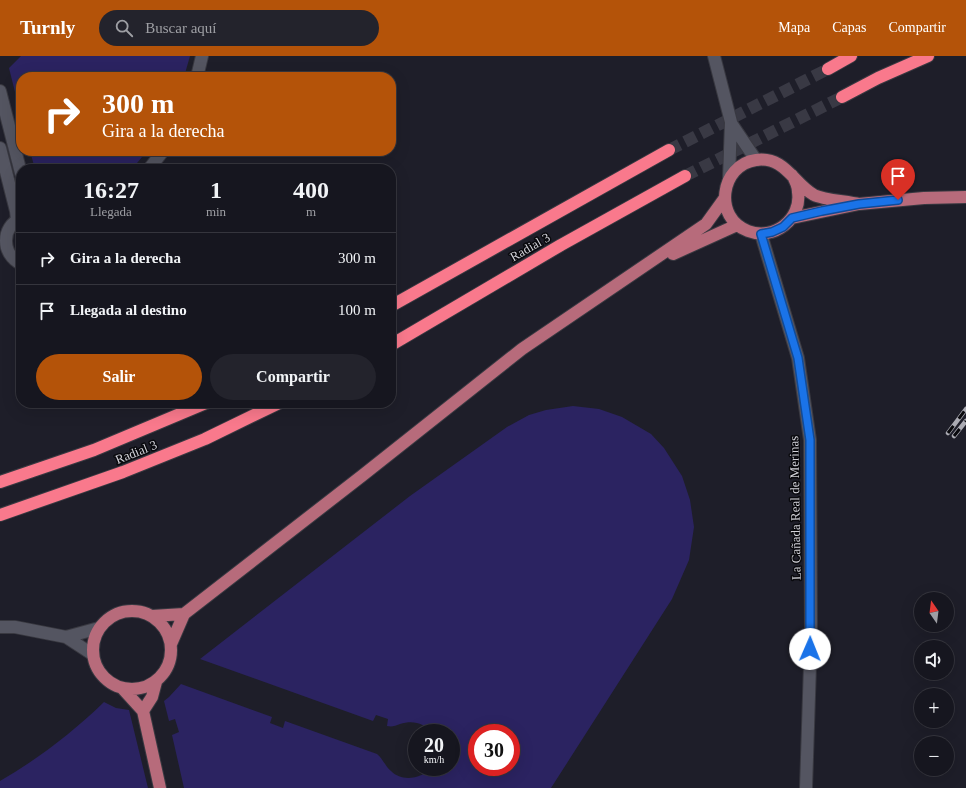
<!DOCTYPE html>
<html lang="es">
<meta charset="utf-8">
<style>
body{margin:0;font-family:Georgia,serif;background:#23232c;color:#f1f3f6;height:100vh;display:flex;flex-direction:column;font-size:15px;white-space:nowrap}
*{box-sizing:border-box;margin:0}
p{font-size:13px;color:#9e9fa4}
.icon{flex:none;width:22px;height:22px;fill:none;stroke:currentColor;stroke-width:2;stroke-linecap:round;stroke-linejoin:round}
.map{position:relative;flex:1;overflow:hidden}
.details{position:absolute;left:16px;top:108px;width:380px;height:244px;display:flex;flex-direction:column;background:#16161f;border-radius:16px;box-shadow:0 4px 16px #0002,0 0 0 1px #35353d}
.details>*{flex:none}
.banner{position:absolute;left:16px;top:16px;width:380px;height:84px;border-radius:16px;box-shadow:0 4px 16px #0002,0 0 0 1px #35353d;background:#b45309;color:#fff;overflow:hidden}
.needle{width:26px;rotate:346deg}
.fabs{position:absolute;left:914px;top:536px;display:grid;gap:8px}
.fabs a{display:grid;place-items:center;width:40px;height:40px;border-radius:50%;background:#16161f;box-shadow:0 4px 16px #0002,0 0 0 1px #35353d;font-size:20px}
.speed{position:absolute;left:408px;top:668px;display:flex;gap:8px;font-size:20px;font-weight:700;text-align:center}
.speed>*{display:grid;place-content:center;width:52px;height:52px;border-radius:50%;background:#16161f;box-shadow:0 4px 16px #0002,0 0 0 1px #35353d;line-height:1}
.speed small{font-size:10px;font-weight:400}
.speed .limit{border:6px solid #d22;background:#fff;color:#111}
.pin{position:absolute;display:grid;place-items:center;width:34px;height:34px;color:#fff;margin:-41px -17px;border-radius:50% 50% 50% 0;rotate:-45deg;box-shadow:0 0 4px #0007}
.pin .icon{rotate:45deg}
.me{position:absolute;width:44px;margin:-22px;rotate:1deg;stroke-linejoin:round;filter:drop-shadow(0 0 3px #0008)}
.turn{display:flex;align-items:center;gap:14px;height:84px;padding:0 20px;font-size:18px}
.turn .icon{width:52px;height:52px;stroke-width:2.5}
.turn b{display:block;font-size:28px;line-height:34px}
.eta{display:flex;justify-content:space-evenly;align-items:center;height:68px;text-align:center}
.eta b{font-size:24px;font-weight:700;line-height:28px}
.cta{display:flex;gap:8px;margin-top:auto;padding:8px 20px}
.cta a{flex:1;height:46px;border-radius:24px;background:#b45309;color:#fff;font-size:16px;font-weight:700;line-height:46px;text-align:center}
.cta a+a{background:#23232c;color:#f1f3f6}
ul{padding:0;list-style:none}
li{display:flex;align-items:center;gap:12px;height:52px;padding:0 20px;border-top:1px solid #35353d}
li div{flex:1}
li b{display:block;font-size:15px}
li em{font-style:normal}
header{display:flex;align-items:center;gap:24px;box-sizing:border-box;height:56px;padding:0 20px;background:#b45309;color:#fff}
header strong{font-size:19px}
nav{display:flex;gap:22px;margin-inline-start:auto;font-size:14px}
.search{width:280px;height:36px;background:#23232c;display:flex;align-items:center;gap:10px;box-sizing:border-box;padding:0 14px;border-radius:22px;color:#9e9fa4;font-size:15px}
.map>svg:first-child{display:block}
.green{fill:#2b2361;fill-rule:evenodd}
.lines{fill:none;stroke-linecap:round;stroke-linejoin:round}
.highway-tunnel{stroke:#393944;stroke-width:12;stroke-dasharray:12 6;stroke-linecap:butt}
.minor-casing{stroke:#393941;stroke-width:14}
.major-casing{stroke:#393941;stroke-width:14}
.highway-casing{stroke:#393941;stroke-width:14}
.minor{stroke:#545561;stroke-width:12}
.major{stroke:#b76b7b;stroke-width:12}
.highway{stroke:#f9798c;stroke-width:12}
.rail-casing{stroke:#ababb3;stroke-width:4.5}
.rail{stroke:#09090d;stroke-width:3;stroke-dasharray:9;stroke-linecap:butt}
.route-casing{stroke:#114b97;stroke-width:10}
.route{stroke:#1a73e8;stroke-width:7}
.labels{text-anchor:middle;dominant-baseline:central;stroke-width:3;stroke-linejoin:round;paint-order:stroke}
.street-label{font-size:13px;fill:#d3d3da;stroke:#09090d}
</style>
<header>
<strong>Turnly</strong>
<div class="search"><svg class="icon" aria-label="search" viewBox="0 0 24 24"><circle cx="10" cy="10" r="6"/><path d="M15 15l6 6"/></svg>Buscar aquí</div>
<nav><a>Mapa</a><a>Capas</a><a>Compartir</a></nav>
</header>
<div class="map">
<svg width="966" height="732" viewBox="0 0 966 732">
<rect width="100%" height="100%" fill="#1e1e29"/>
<!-- green -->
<path class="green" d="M21,0H190L184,21H21V60L9,12Z
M30,95H147L132,113H35Z
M573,350L599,353L622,361L651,378L664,392L682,420L690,444L694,471L689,504L672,543L551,732H184L172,679L179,676L175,663L169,665L164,645L169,641L181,628L272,661L270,667L283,672L285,665L377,698C383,703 385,710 391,715C403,727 422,722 433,711H451V677H433C424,667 413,664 400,668C395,670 392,671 387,670L388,663L376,659L373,665L200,603L410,440L507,371L529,359L546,354ZM477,677H511V711H477Z
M104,646L116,652L129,654L148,732H0V725C38,703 72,677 104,646Z"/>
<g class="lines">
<!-- highway-tunnel -->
<path class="highway-tunnel" d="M669,94L828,13
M685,120L842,41"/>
<defs>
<path id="minor" d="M714,0L731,66L729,123
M197,21L202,0
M0,35L21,117
M731,67L756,104
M0,92L16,155L17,164
M149,113L163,95
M21,162C1,171 1,198 21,208
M761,178L798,302L810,384L811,578L806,732
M0,571H15L66,581L92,598
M66,581L99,572"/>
<path id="major" d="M792,119C795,124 798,130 798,136C802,163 774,185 748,175C713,162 720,109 756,104C785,100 793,127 814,139C824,144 847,145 859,148
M792,162L859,148L924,142L966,141
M673,198L737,169
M93 594a39 39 0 1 1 78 0a39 39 0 1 1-78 0Z
M152,560L184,558
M171,588L184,558L363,419L522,293L706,168L724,143
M123,633L143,655
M143,655L160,732
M143,655L152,641L156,626"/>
<path id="highway" d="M828,13L851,0
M842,41L878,22L928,0
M391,250L669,94
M391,289L561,189L685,120
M0,426L94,394L206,347
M0,459L123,416L205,383L279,347"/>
</defs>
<!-- minor casing -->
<use href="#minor" class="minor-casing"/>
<!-- major casing -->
<use href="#major" class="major-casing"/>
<!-- highway casing -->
<use href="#highway" class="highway-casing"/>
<!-- minor -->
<use href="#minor" class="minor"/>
<!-- major -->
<use href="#major" class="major"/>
<!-- highway -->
<use href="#highway" class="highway"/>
<defs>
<path id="rail" d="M948,377L966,353
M954,380L966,365"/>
</defs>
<!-- rail casing -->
<use href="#rail" class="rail-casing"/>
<!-- rail -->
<use href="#rail" class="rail"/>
</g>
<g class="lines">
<defs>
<path id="route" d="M810,593V384L798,302L761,178L772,176L783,171L792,162L822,155L859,148L898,144"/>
</defs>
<!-- route casing -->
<use href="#route" class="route-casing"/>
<!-- route -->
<use href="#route" class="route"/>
</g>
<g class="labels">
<!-- street labels -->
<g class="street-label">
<text transform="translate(530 191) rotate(-30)">Radial 3</text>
<text transform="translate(136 396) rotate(-22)">Radial 3</text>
<text transform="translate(795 452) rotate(-91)">La Cañada Real de Merinas</text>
</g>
</g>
</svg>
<div class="fabs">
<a><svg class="needle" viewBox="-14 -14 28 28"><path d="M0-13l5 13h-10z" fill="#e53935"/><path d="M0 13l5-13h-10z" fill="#9e9fa4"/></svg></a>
<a><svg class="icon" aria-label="sound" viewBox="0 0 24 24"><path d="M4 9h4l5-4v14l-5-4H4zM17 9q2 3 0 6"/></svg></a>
<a>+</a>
<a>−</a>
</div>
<div class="speed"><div>20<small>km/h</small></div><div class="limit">30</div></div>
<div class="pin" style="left:898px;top:144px;background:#d93025"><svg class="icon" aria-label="arrive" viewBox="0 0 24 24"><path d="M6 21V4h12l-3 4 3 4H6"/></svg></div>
<svg class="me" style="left:810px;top:593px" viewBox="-20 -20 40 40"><circle r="19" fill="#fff"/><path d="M0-13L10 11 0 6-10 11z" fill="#1a73e8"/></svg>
<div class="banner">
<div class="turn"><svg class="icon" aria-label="right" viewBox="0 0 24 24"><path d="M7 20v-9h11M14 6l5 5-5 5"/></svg><div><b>300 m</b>Gira a la derecha</div></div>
</div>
<section class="details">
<div class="eta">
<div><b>16:27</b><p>Llegada</p></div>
<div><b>1</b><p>min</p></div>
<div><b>400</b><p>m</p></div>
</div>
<ul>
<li><svg class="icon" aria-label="right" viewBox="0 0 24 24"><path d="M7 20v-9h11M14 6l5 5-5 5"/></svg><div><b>Gira a la derecha</b></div><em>300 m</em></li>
<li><svg class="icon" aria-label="arrive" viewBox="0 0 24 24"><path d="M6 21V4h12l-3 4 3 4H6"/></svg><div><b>Llegada al destino</b></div><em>100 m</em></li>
</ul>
<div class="cta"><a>Salir</a><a>Compartir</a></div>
</section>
</div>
